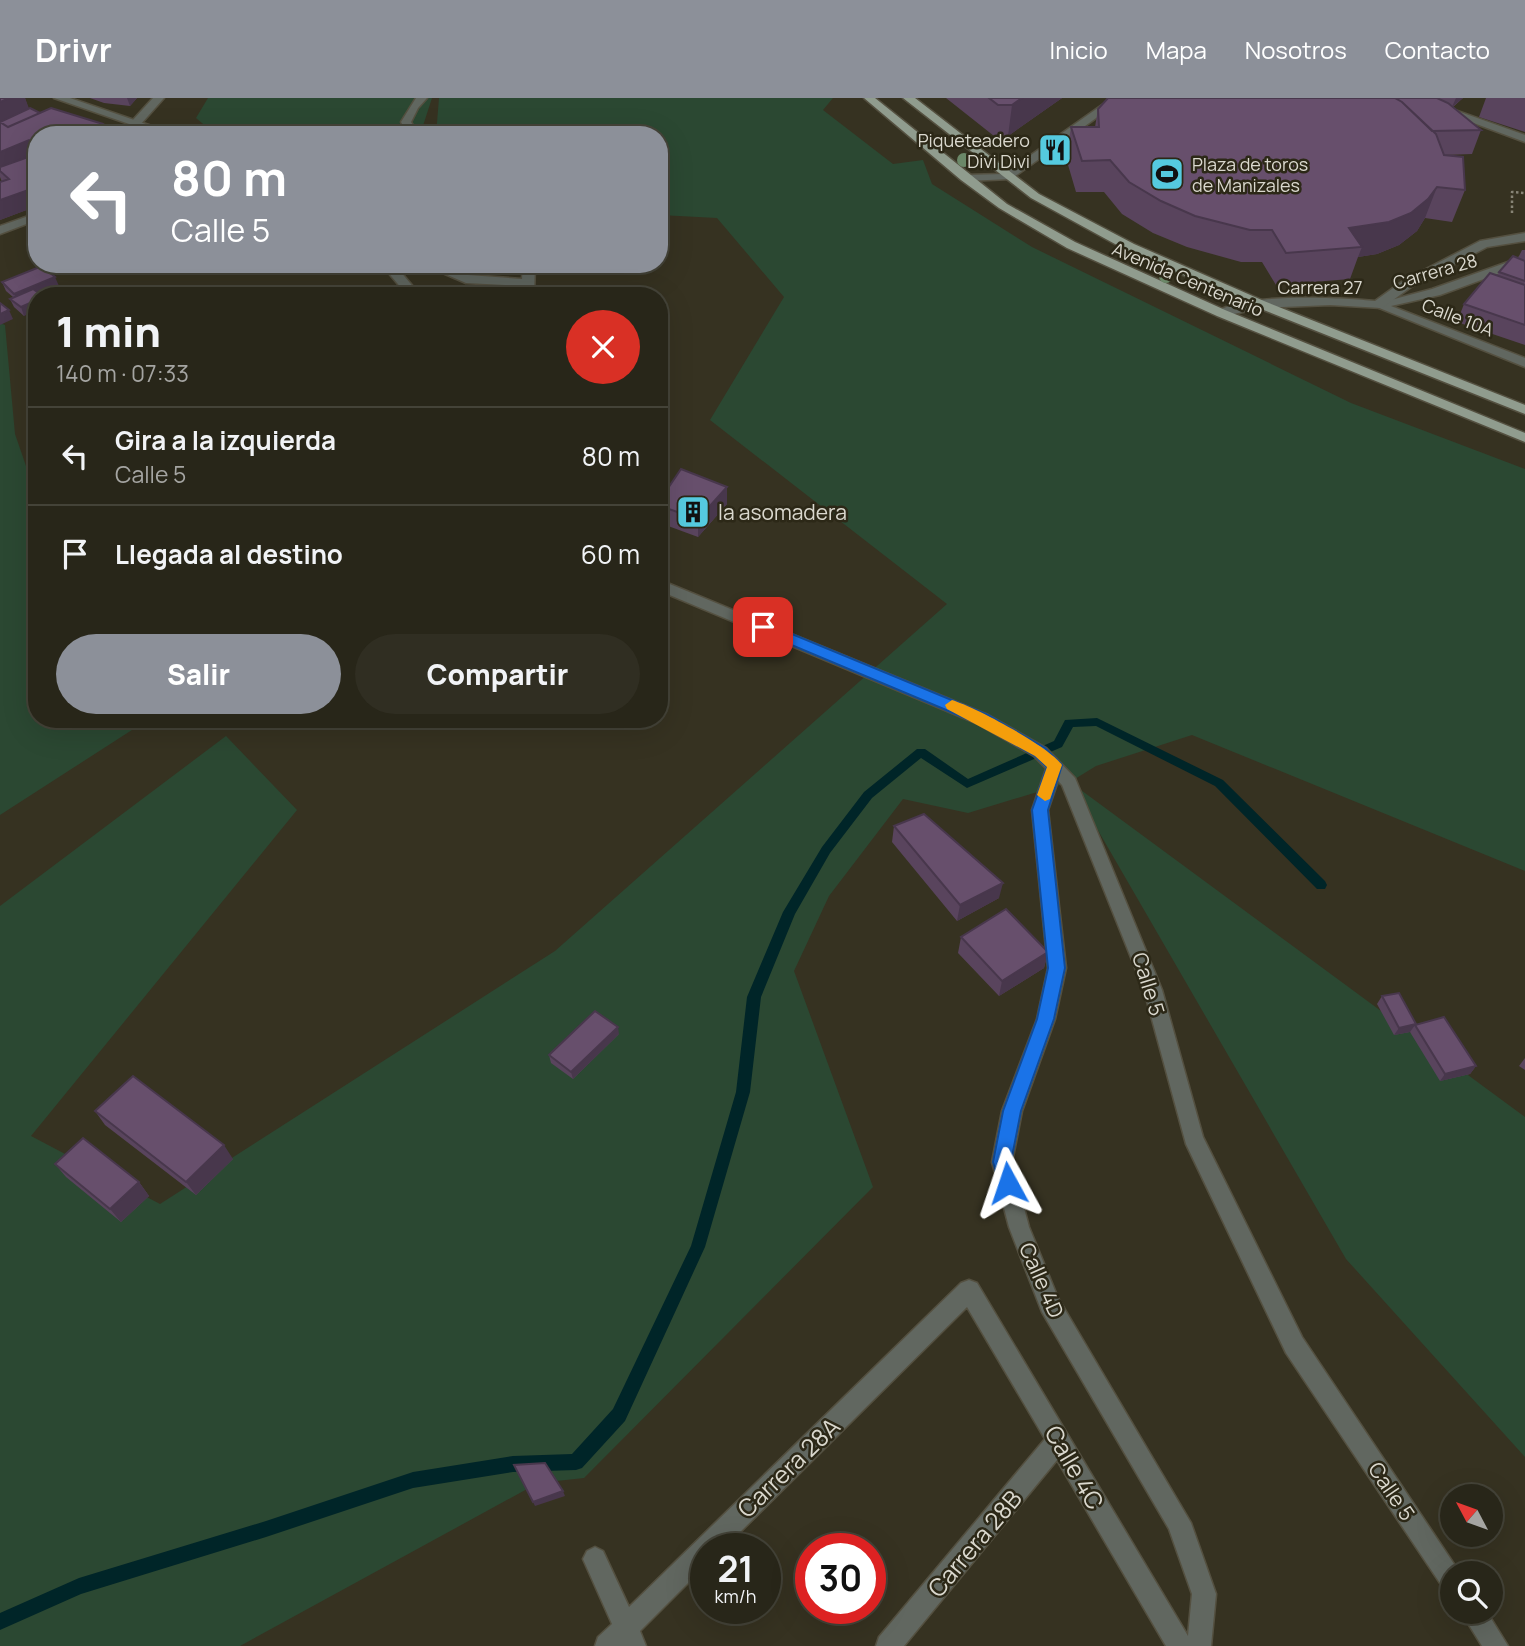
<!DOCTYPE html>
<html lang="es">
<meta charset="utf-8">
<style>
body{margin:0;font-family:Manrope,sans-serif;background:#302e22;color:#f1f3f6;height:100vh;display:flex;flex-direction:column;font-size:26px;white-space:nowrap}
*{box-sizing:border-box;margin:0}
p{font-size:23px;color:#a5a5a2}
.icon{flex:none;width:38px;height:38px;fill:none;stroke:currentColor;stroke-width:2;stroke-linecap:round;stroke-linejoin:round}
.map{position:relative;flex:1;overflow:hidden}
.panel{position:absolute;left:28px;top:189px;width:640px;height:441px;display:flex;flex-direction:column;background:#282619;border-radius:28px;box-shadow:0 7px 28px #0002,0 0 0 2px #444338}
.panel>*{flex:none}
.banner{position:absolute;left:28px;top:28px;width:640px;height:147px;border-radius:28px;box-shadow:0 7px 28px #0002,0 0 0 2px #444338;background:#8c9099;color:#fff;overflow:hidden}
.needle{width:46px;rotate:311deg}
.buttons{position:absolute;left:1440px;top:1386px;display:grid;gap:14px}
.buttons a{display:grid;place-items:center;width:63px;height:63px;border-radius:50%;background:#282619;box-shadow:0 7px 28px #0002,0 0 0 2px #444338;font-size:35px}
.speed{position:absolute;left:690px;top:1435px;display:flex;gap:14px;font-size:35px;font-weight:700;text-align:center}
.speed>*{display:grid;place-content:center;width:91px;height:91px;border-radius:50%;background:#282619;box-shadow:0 7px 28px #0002,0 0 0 2px #444338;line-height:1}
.speed small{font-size:18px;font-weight:400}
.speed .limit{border:10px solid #d22;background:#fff;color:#111}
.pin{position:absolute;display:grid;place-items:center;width:60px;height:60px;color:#fff;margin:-30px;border-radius:14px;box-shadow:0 4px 10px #0006}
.me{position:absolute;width:77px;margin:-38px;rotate:355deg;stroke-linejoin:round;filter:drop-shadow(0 0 5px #0008)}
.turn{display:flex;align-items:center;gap:24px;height:147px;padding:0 28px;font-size:32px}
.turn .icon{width:91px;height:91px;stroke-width:2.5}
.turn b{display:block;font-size:49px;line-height:60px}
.round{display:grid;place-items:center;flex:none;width:74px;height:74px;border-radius:37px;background:#302e22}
.summary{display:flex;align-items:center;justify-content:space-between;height:119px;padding:0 28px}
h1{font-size:42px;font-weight:800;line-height:52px}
.primary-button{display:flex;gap:14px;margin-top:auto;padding:14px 28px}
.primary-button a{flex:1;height:80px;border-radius:42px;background:#8c9099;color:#fff;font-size:28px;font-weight:800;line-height:80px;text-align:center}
.primary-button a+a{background:#302e22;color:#f1f3f6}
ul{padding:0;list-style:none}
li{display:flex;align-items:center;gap:21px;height:98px;padding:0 28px;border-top:2px solid #444338}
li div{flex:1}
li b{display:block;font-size:26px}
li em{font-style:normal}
header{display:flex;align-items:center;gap:42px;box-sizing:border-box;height:98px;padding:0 35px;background:#8c9099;color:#fff}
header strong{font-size:33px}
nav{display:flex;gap:38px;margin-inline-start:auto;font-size:24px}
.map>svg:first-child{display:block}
.green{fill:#2b4832}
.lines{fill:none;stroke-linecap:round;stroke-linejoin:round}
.stream{fill:#002528;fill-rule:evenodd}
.minor-casing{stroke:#545040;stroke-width:3}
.tertiary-casing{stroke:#545040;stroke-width:3}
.primary-casing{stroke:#545040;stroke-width:3}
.path{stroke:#878476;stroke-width:2.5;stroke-dasharray:2.5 2.5;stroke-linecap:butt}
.minor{fill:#616760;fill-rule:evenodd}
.tertiary{fill:#616760;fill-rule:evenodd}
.primary{fill:#909c8e;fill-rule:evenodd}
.tree{fill:#6b8868}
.wall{fill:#59445d}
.shaded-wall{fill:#48374c}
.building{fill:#674f6c;stroke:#48374c;stroke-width:2}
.route{fill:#1a73e8;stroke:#114b97;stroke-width:2}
.slow{fill:#f59e0b}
.labels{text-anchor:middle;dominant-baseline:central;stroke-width:5;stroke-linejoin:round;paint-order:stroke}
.far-poi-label{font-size:18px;fill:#dad8ce;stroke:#2c2817;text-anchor:end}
.far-street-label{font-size:18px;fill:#dad8ce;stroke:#2c2817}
.poi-label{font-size:21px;fill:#dad8ce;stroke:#2c2817;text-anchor:start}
.street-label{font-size:21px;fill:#dad8ce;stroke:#2c2817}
.near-street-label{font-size:24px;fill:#dad8ce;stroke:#2c2817}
</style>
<header>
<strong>Drivr</strong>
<nav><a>Inicio</a><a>Mapa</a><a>Nosotros</a><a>Contacto</a></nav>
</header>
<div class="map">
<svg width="1525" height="1548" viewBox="0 0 1525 1548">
<rect width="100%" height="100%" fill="#363221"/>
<!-- green -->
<path class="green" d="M208,0H432L420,37H216L196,20Z
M439,0H833L823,12L893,66L923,62L932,86L1032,149L1351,305L1525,371V773L1192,637L1096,668L1070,684L1525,1019V1359L1346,1161L1070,684L968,715L903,701L829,798L794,873L873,1089L584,1380L538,1385L240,1548H0V808L226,638L297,712L31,1038L160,1106L555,853L947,506L710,322L784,199L717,120L660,117V37H436Z
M0,225L5,227L15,336L37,400V621H149L0,717Z"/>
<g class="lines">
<!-- stream -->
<path class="stream" d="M1097,620L1223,682L1325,783L1327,787L1325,791H1317L1215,688L1096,628L1073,629L1062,649L967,690L921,660L872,700L830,755L795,816L761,899L750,994L705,1149L625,1323L582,1370L576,1372L513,1374L413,1390L266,1439L81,1496L0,1532V1515L79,1480L266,1423L413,1374L513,1358L572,1356L613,1311L691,1148L736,994L747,899L783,814L822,749L864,694L917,651H925L968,681L1054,643L1065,622Z"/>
<defs>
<path id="minor" d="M153,0H164L140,27H132V23Z
M416,0H427L418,10L411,24L419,37H408L401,24Z
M1112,0H1124L1011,81L965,83L959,80L965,77L1004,76Z
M37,115V122L0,136V128Z
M1525,158V166L1440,197L1391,208L1525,260V269L1372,207L1432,191Z
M422,166H439L468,177L522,181L523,166H535L534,198H522V188L466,185Z
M1055,662L1063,668L1048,712L1066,870L1055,921L1022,1013L1012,1064L1029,1129L1058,1200L1191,1425L1216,1496L1211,1548H1166L1057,1362L904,1548H876L879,1539L1045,1341L967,1209L723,1451H705V1468L640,1533L646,1548H595L598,1539L612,1526L583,1461L587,1453L595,1449L603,1453L629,1509L961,1185L969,1182L977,1185L1188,1538L1192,1496L1169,1431L1042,1214L1009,1129L992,1064L1002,1013L1037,921L1048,870L1032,712L1047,668Z"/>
<path id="tertiary" d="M54,0H70L178,37H161Z
M1406,0H1421L1525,37V44Z
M1525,135V143L1487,149L1411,189L1382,210L1330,207L1260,210L1221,219L1215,215C1241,194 1341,200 1375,203L1403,183L1480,143Z
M381,166H394L421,198H408Z
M660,482L988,617L1046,650L1075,680L1162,892L1203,1039L1302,1239L1460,1475H1452V1495L1444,1491L1286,1255L1186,1046L1144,892L1062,687L1034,658L976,625L660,493Z
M1461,1514H1487L1508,1548H1482Z"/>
<path id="primary" d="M864,0H875L1007,106L1075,144L1225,212L1525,335V344L1217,218L1067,150L999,110L961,82Z
M903,0H915L1039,96L1134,146L1264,203L1525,307V316L1256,209L1126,152L1031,100Z"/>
</defs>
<!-- minor casing -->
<use href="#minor" class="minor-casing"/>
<!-- tertiary casing -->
<use href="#tertiary" class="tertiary-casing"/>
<!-- primary casing -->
<use href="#primary" class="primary-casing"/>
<!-- path -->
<path class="path" d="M1512,115V94L1525,95"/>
<!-- minor -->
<use href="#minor" class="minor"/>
<!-- tertiary -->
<use href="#tertiary" class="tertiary"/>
<!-- primary -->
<use href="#primary" class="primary"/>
</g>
<!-- trees -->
<g class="tree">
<circle cx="964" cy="62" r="7"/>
<circle cx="1166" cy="178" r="7"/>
</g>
<!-- wall -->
<path class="wall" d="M0,0H25L37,37V60H33L37,62V108L0,122V84H2L0,79Z
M90,0H137L130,8L104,5Z
M946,0H1062L1008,38H994Z
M1108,0H1463L1453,9L1481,32L1472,56L1444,57L1465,92L1452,124L1425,120L1417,133L1399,147L1377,156L1358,159L1350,181L1276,187L1262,164H1241L1187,149L1153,135L1122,116L1104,94H1076L1066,60L1071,29H1095L1098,11Z
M1486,0H1525V34L1479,19Z
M1522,152H1525V247L1457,224L1464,206L1497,178L1499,174L1518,160Z
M2,184L59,188L40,195L24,218L14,209L10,201L13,199L6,193Z
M660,402L727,406L698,439L660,425Z
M894,728L999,800L957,823L892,744Z
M961,839L1048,854L1044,870L999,898L958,855Z
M1382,898L1416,927L1476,968L1470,976L1440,983L1410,934L1394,937L1377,906Z
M619,936L573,981L551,965L549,957Z
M1525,960V972L1519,968Z
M95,1013L233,1061L196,1097L105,1027Z
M55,1066L139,1084L149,1098L121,1124L66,1079Z"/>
<!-- shaded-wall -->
<path class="shaded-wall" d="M9,0H25L32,18L0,26V4Z
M127,0H137L130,8Z
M1022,0H1062L1008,38L1012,7Z
M1456,0H1463L1452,9Z
M29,42L35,59L0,73V54Z
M37,89V108L0,122V102Z
M1437,89L1425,120L1417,133L1399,147L1377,156L1358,159L1362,149L1349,130Z
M55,179L59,188L18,204L14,196Z
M37,202V212L24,218L21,209Z
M9,212L13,221L0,227V216Z
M727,389V406L698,439V421Z
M1003,785L999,800L957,823L960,807Z
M1048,854L1044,870L999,898L1002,883Z
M1415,927L1410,934L1394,937L1399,930Z
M618,929L619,936L573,981L571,974Z
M1476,968L1470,976L1440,983L1445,976Z
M224,1047L233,1061L196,1097L186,1084Z
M139,1084L149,1098L121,1124L110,1111Z
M563,1393L565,1398L535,1408L533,1404Z"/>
<!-- building -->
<path class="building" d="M0,0H9L0,4Z
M989,0H1022L1012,7H998Z
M1108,0H1395L1402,4L1436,36L1444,57L1463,59L1465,92L1437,89L1428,101L1411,115L1389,124L1349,130L1362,149L1286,155L1272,132H1250L1195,118L1161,103L1129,84L1110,62L1082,63L1071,29H1099L1098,11Z
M1395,0H1437L1448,5L1481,32L1432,33L1402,4Z
M30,10L40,15L8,29L0,24Z
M51,10L103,26L118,37H37V47L29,42L0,54V24L8,29Z
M31,58L37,62V89L0,102V84L9,81L0,73V69Z
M1513,158L1525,163V183L1499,174Z
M42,168L55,179L14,196L2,184Z
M1490,175L1525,187V227L1464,206Z
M33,191L43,198H37V202L21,209L10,201Z
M0,205L9,212L0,216Z
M681,371L727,389L698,421L660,408V402Z
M924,716L1003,785L960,807L894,728Z
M1006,811L1048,854L1002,883L961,839Z
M1399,895L1416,926L1399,930L1382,898Z
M595,913L618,929L571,974L549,957Z
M1444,919L1476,968L1445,976L1415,927Z
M133,978L224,1047L186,1084L95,1013Z
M83,1040L139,1084L110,1111L55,1066Z
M545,1365L563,1393L533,1404L514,1367Z"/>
<!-- route -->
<path class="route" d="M763,524L988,617L1045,650L1062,667L1048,712L1065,870L1054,921L1021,1013L1011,1064L1017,1085L1014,1091L1008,1094L1001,1091L993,1064L1003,1013L1037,921L1048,870L1032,712L1047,669L1035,658L977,625L758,533V526Z"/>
<!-- slow -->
<path class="slow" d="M952,602C975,609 1050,649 1062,667L1050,701L1045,703L1037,697L1047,669L1035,658L947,611L945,607Z"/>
<!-- icons -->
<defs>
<symbol id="restaurant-square" viewBox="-11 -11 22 22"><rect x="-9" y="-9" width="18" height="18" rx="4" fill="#55cadf" stroke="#2c2817"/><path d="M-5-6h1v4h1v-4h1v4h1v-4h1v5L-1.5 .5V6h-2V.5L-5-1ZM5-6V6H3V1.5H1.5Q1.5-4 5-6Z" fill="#111"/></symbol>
<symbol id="stadium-square" viewBox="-11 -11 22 22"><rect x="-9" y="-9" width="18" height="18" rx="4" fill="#55cadf" stroke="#2c2817"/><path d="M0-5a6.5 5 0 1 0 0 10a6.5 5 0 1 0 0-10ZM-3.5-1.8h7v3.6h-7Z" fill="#111"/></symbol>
<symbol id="building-square" viewBox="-11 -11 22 22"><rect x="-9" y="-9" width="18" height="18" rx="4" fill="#55cadf" stroke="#2c2817"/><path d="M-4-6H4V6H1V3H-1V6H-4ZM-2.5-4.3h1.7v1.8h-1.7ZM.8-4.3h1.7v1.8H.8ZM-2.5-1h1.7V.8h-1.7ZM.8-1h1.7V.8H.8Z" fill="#111"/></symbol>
</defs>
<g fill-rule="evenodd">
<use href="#restaurant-square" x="1036" y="33" width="38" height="38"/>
<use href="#stadium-square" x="1148" y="57" width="38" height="38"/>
<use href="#building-square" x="674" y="395" width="38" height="38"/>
</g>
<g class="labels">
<!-- far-poi labels -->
<g class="far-poi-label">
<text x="1030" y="42">Piqueteadero<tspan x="1030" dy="21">Divi Divi</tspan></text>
<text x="1192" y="66" text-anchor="start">Plaza de toros<tspan x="1192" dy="21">de Manizales</tspan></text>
</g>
<!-- far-street labels -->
<g class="far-street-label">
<text transform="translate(1435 173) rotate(-16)">Carrera 28</text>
<text transform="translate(1188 181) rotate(23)">Avenida Centenario</text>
<text x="1320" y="189">Carrera 27</text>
<text transform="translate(1458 219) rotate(21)">Calle 10A</text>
</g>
<!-- poi labels -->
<g class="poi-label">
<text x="718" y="414">la asomadera</text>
</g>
<!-- street labels -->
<g class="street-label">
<text transform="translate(1149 886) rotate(73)">Calle 5</text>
<text transform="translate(1042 1182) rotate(66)">Calle 4D</text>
<text transform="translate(1392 1393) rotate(56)">Calle 5</text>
</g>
<!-- near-street labels -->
<g class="near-street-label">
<text transform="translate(788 1369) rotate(-44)">Carrera 28A</text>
<text transform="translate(1075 1369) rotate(60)">Calle 4C</text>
<text transform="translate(974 1445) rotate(-50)">Carrera 28B</text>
</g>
</g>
</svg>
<div class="buttons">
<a><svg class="needle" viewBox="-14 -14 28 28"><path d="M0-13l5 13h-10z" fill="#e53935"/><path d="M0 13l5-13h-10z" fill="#a5a5a2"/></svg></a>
<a><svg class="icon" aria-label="search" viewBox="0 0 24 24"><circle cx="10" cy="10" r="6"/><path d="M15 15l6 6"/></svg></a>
</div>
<div class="speed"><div>21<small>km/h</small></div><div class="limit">30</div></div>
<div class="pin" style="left:763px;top:529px;background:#d93025"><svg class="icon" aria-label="arrive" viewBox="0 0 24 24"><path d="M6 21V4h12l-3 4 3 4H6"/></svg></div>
<svg class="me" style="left:1008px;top:1085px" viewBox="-20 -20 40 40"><path d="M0-17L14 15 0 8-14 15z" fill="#1a73e8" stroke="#fff" stroke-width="4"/></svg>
<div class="banner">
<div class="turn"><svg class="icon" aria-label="left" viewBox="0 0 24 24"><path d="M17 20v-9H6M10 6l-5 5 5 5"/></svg><div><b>80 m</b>Calle 5</div></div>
</div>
<section class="panel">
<div class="summary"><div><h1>1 min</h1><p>140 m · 07:33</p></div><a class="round" style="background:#d93025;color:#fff"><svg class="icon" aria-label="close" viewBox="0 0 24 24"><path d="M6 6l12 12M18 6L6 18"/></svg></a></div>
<ul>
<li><svg class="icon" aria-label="left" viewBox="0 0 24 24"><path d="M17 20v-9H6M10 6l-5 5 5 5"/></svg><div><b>Gira a la izquierda</b><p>Calle 5</p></div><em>80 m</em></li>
<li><svg class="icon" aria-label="arrive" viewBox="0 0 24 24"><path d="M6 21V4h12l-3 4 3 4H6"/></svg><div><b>Llegada al destino</b></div><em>60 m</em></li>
</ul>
<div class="primary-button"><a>Salir</a><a>Compartir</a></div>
</section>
</div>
